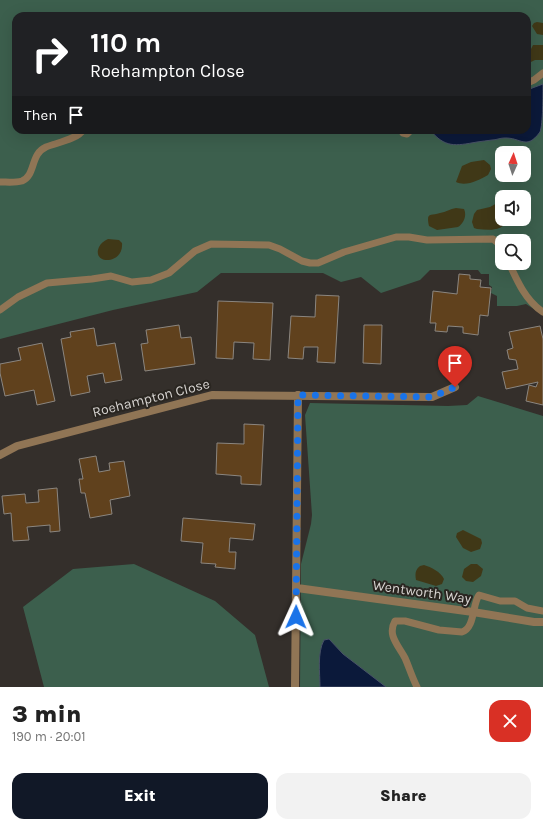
<!DOCTYPE html>
<meta charset="utf-8">
<style>
body{margin:0;font-family:Karla,sans-serif;background:#f2f2f2;color:#222;height:100vh;display:flex;flex-direction:column;font-size:15px;white-space:nowrap}
*{box-sizing:border-box;margin:0}
p{font-size:13px;color:#767676}
.icon{flex:none;width:22px;height:22px;fill:none;stroke:currentColor;stroke-width:2;stroke-linecap:round;stroke-linejoin:round}
.map{position:relative;height:687px;overflow:hidden}
.sheet{display:flex;flex-direction:column;background:#fff;flex:1}
.sheet>*{flex:none}
.guide{position:absolute;left:12px;top:12px;width:519px;height:122px;border-radius:12px;box-shadow:0 4px 16px #0002;background:#202124;color:#fff;overflow:hidden}
.needle{width:26px;rotate:3deg}
.fabs{position:absolute;left:495px;top:146px;display:grid;gap:8px}
.fabs a{display:grid;place-items:center;width:36px;height:36px;border-radius:8px;background:#fff;box-shadow:0 4px 16px #0002;font-size:20px}
.pin{position:absolute;display:grid;place-items:center;width:34px;height:34px;color:#fff;margin:-41px -17px;border-radius:50% 50% 50% 0;rotate:-45deg;box-shadow:0 0 4px #0007}
.pin .icon{rotate:45deg}
.me{position:absolute;width:44px;margin:-22px;rotate:1deg;stroke-linejoin:round;filter:drop-shadow(0 0 3px #0008)}
.turn{display:flex;align-items:center;gap:14px;height:84px;padding:0 12px;font-size:18px}
.turn .icon{width:52px;height:52px;stroke-width:2.5}
.turn b{display:block;font-size:28px;line-height:34px}
.then{display:flex;align-items:center;height:38px;padding:0 12px;background:#0003;gap:8px;font-size:15px}
.round{display:grid;place-items:center;flex:none;width:42px;height:42px;border-radius:12px;background:#f2f2f2}
.summary{display:flex;align-items:center;justify-content:space-between;height:68px;padding:0 12px}
h1{font-size:24px;font-weight:800;line-height:30px}
.action{display:flex;gap:8px;margin-top:auto;padding:8px 12px}
.action a{flex:1;height:46px;border-radius:12px;background:#111827;color:#fff;font-size:16px;font-weight:800;line-height:46px;text-align:center}
.action a+a{background:#f2f2f2;color:#222}
.map>svg:first-child{display:block}
.green{fill:#3c5f4d;fill-rule:evenodd}
.sand{fill:#403817}
.water{fill:#0b193a;stroke:#485167}
.building{fill:#60411d;stroke:#8b8680}
.lines{fill:none;stroke-linecap:round;stroke-linejoin:round}
.lane{stroke:#907555;stroke-width:7}
.street{stroke:#907555;stroke-width:8}
.route{stroke:#1a73e8;stroke-width:7;stroke-dasharray:0 12.6}
.labels{text-anchor:middle;dominant-baseline:central;stroke-width:4;stroke-linejoin:round;paint-order:stroke}
.street-label{font-size:14px;fill:#d6d3d0;stroke:#2a2621}
</style>
<div class="map">
<svg width="543" height="687" viewBox="0 0 543 687">
<rect width="100%" height="100%" fill="#342f2b"/>
<!-- green -->
<path class="green" d="M0,0H543V315L526,304L517,306H497V296L491,293L492,287L489,285V274H481L478,270H430L420,280L381,293L361,277L341,282L323,273H221L197,292L113,310L0,339ZM16,16H527V130H16ZM502,153H524V175H502ZM502,197H524V219H502ZM502,241H524V263H502Z
M478,396L543,416V687H300L301,564L311,524L312,515L305,415L310,403L448,406L467,405Z
M134,564L215,601L255,635L269,687H44L23,607L73,569Z"/>
<!-- sand -->
<path class="sand" d="M537,22L543,23V35L537,34L532,26L534,23Z
M533,45H543V60H535L527,64V54L530,51Z
M484,160L490,165L491,169L488,175C479,180 466,187 456,182L462,166L471,162Z
M501,201L502,219H509C502,232 489,230 477,229L474,228L472,222L474,214L477,210L490,207Z
M456,208L464,209C467,215 464,223 458,227L437,230L429,226C426,212 430,216 440,213C446,212 450,209 456,208Z
M108,239L119,240L122,243C124,265 91,265 99,247C101,243 104,241 108,239Z
M463,530L481,539L482,543L480,549L471,552L463,548L456,537L457,533Z
M471,564H477L483,569L481,576L473,582L466,581L462,577L464,569Z
M424,565C431,567 441,572 444,579L442,584L436,586L416,580C415,574 415,570 420,566Z"/>
<!-- water -->
<path class="water" d="M543,84C543,95 543,124 540,132C526,151 521,137 504,138C500,138 496,140 492,140C487,141 482,141 477,142C455,146 445,148 430,130H527V90Z
M329,639L343,654L386,687H320C320,673 317,653 324,640Z"/>
<!-- building -->
<path class="building" d="M459,274L470,275V279L481,280L480,287L491,288L488,316L480,315L478,335L463,333V327L448,326L447,332L435,331L436,323H430L433,291L457,294Z
M316,295L339,296L335,363L317,362L318,347H304L303,359L288,358L291,316L315,317Z
M218,301L273,303L270,360L253,359L254,343L234,342L233,359L216,358Z
M179,325L181,338L191,337L195,364L145,371L141,344L148,343L146,330Z
M364,325H382L381,364L363,363Z
M540,326L543,339V405L526,401L529,385L536,387L538,382L506,389L502,372L518,369L516,360L509,359L507,350L513,348L509,332Z
M94,328L97,346L115,343L122,380L105,383L103,373L87,376L90,392L71,396L61,339L71,337L70,332Z
M42,343L55,401L37,405L34,390L5,396L0,373V364L21,360L18,348Z
M244,424L264,425L261,485L241,484V476L216,474L217,443L244,444Z
M96,456L99,472L110,470L109,463L124,461L130,496L110,500L112,514L90,518L85,493H81L79,479H83L79,459Z
M57,488L60,531L50,532V525L27,527L29,540L13,541L11,513L4,514L2,496L25,494L26,503L39,502L38,490Z
M183,518L255,524L253,540L230,538L229,552H236L235,569L215,567L216,564L201,563L203,543L181,541Z"/>
<g class="lines">
<!-- lane -->
<path class="lane" d="M527,83L534,80L543,73
M401,130L403,133L407,134L411,130
M0,182C7,182 15,183 22,181C36,175 30,154 46,147C56,143 78,139 83,130
M509,263C517,281 526,301 543,312
M0,310L18,297L47,283L92,279L111,276L132,282L151,280L169,273L195,251L211,244L269,245L280,249L302,261L310,263H318L344,252L396,237H409L427,240L493,239L498,243L502,248
M417,687C412,677 409,667 405,658C398,645 387,635 395,621H405L439,630L462,632C475,628 472,605 479,595L500,601H515L527,608L543,611"/>
<!-- street -->
<path class="street" d="M0,455L17,446L212,395L432,397L455,387
M297,588L473,612L534,622H543
M295,687L298,395"/>
</g>
<g class="lines">
<!-- route -->
<path class="route" d="M296,617L298,395L432,397L455,387"/>
</g>
<g class="labels">
<!-- street labels -->
<g class="street-label">
<text transform="translate(151 398) rotate(-14)">Roehampton Close</text>
<text transform="translate(422 592) rotate(8)">Wentworth Way</text>
</g>
</g>
</svg>
<div class="fabs">
<a><svg class="needle" viewBox="-14 -14 28 28"><path d="M0-13l5 13h-10z" fill="#e53935"/><path d="M0 13l5-13h-10z" fill="#767676"/></svg></a>
<a><svg class="icon" aria-label="sound" viewBox="0 0 24 24"><path d="M4 9h4l5-4v14l-5-4H4zM17 9q2 3 0 6"/></svg></a>
<a><svg class="icon" aria-label="search" viewBox="0 0 24 24"><circle cx="10" cy="10" r="6"/><path d="M15 15l6 6"/></svg></a>
</div>
<div class="pin" style="left:455px;top:387px;background:#d93025"><svg class="icon" aria-label="arrive" viewBox="0 0 24 24"><path d="M6 21V4h12l-3 4 3 4H6"/></svg></div>
<svg class="me" style="left:296px;top:617px" viewBox="-20 -20 40 40"><path d="M0-17L14 15 0 8-14 15z" fill="#1a73e8" stroke="#fff" stroke-width="4"/></svg>
<div class="guide">
<div class="turn"><svg class="icon" aria-label="right" viewBox="0 0 24 24"><path d="M7 20v-9h11M14 6l5 5-5 5"/></svg><div><b>110 m</b>Roehampton Close</div></div>
<div class="then">Then<svg class="icon" aria-label="arrive" viewBox="0 0 24 24"><path d="M6 21V4h12l-3 4 3 4H6"/></svg></div>
</div>
</div>
<section class="sheet">
<div class="summary"><div><h1>3 min</h1><p>190 m · 20:01</p></div><a class="round" style="background:#d93025;color:#fff"><svg class="icon" aria-label="close" viewBox="0 0 24 24"><path d="M6 6l12 12M18 6L6 18"/></svg></a></div>
<div class="action"><a>Exit</a><a>Share</a></div>
</section>
